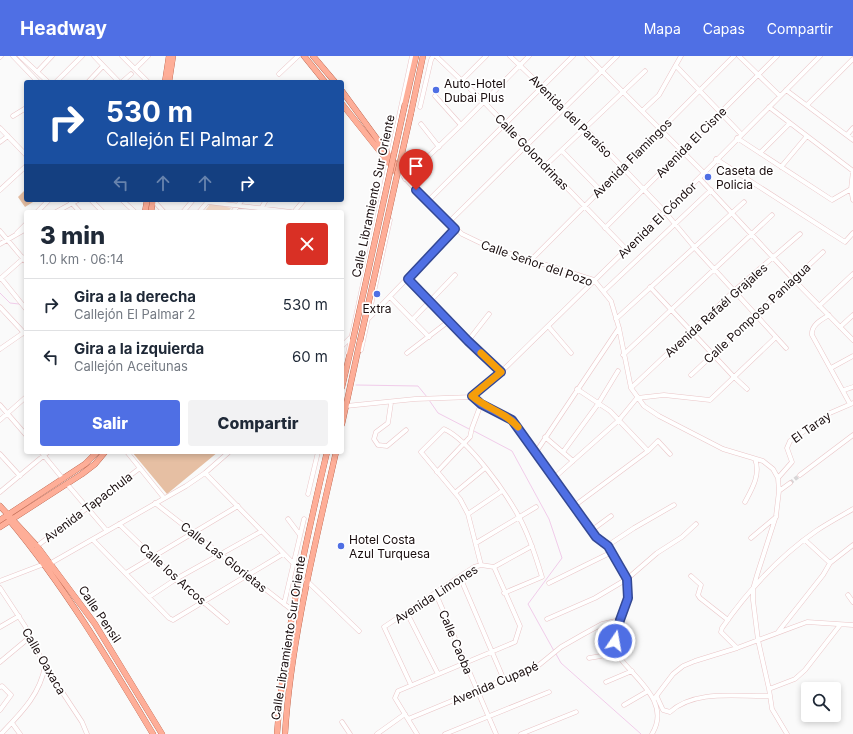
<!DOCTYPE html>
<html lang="es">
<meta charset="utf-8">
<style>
body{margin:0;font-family:Inter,sans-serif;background:#f2f2f3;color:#1f2937;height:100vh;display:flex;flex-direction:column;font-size:15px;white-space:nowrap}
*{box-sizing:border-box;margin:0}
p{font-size:13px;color:#747a83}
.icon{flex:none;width:22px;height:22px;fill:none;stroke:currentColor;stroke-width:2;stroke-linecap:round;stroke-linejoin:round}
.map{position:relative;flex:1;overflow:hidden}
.drawer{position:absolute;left:24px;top:154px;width:320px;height:244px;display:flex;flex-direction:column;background:#fff;border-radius:4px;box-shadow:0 2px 6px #0003}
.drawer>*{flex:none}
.hud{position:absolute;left:24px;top:24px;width:320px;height:122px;border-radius:4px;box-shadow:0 2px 6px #0003;background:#1a4fa0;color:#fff;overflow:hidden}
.controls{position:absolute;left:801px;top:626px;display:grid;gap:8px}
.controls a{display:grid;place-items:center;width:40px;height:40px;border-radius:4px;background:#fff;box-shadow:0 2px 6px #0003;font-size:20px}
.pin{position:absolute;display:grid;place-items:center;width:34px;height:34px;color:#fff;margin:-41px -17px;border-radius:50% 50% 50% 0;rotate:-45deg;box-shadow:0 0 4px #0007}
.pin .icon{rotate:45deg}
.me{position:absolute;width:44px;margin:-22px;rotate:12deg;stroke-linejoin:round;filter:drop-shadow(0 0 3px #0008)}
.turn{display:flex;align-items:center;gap:14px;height:84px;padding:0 16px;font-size:18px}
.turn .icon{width:52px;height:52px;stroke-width:2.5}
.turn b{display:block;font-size:28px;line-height:34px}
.lanes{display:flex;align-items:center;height:38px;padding:0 16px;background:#0003;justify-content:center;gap:20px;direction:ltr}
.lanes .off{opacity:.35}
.round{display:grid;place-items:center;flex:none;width:42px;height:42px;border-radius:4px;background:#f2f2f3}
.headline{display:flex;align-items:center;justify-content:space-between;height:68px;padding:0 16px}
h1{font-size:24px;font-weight:800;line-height:30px}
.button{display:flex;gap:8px;margin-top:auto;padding:8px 16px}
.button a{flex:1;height:46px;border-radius:4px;background:#4f6fe4;color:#fff;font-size:16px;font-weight:800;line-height:46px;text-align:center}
.button a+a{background:#f2f2f3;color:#1f2937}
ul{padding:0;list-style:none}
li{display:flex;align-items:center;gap:12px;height:52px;padding:0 16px;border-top:1px solid #e0e1e3}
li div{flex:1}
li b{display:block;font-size:15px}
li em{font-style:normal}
header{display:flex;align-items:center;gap:24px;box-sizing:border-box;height:56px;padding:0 20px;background:#4f6fe4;color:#fff}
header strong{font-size:19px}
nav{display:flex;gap:22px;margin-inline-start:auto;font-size:14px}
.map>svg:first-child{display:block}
.green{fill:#f7dfce}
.forest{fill:#e6bfa3}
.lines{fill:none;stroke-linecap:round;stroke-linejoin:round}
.stream{stroke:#f1ccea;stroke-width:1}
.minor-tunnel{stroke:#d8d6d7;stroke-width:4;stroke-dasharray:4 2;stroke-linecap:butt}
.minor-casing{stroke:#eac5c7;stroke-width:5}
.major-casing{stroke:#ad533b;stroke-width:6}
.minor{stroke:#fff;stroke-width:4}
.major{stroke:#feae98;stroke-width:5.5}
.major-bridge-casing{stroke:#ad533b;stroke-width:6;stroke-linecap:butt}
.major-bridge{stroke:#feae98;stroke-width:5.5}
.route-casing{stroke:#334894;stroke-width:10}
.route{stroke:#4f6fe4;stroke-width:7}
.slow{stroke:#f59e0b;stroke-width:7}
.poi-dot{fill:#4f6fe4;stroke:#fff;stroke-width:1.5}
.labels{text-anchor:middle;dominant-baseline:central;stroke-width:3.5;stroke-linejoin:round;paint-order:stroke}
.poi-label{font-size:12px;fill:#190d0e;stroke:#fff;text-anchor:start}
.street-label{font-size:12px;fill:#190d0e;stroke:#fff}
</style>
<header>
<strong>Headway</strong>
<nav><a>Mapa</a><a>Capas</a><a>Compartir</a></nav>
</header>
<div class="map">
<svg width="853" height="678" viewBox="0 0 853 678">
<rect width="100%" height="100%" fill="#fafafa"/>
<!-- green -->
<path class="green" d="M211,147L231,152L228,156H204Z"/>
<!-- forest -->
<path class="forest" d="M26,133V144H33V146L25,151L18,141Z
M132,396H218L167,438Z"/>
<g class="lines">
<!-- stream -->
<path class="stream" d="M0,237L10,247L19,248L22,251
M356,329L418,330L427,341
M429,344L438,357L471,374
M474,375L512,395L549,463L562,502L528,548L554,595
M556,598L561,607L641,678"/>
<!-- minor-tunnel -->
<path class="minor-tunnel" d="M790,427L800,419"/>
<defs>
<path id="minor" d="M13,0L38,26
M20,0L48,26
M94,0L119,26
M122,0L148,26
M436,0L484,46L626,193
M510,0L585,72L665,156L695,192L786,292
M587,0L703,116
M739,0L780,40
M0,1L1,0
M676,10L741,78
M135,13L148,0
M37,16L52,0
M279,18L298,0
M462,24L486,0
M56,26L82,0
M88,26L103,10
M122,26L131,18
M786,34L853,84
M435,40L461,69
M807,49L853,3
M420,51L431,4L433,0
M642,55L659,39L681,0
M13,60L26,52
M421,68L439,91
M0,72L26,99
M847,79L853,72
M737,82L832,144L851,133L853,115L769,51
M0,86L8,80
M562,95L600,134
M760,97L790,67
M716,103L845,186L853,177
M545,110L645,15
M781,111L807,80
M399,113L404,121L427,146L462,178L489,191L594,224L611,245L619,272L631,332L644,350L659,360L723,393L763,405L773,413L778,422L779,435L776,460L757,519L753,533V544L758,584L769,633L772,653L787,678
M699,122L794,224L853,284
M405,123L461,69L529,0
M851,133L853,144
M0,134L26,110
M69,144L80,156
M91,144L103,156
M122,144L135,156
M153,144L164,156
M208,146L291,156
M427,146L573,0
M37,156L49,144
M56,156L78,144
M183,156L193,144
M199,156L209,144
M233,156L242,144
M259,156L266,144
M294,156L304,144
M448,167L617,0
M605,172L777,0
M0,175L26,206
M17,177L26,168
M0,188L26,173
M530,205L734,0
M1,222L26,253
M0,223L26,200
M408,223L468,285L501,316
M650,231L733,320L747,333
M604,235L711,134
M390,241L429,281
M819,250L853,218
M0,251L26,279
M829,259C821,264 811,269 812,279L850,348
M369,262L455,173
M616,263L744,146
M412,264L455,219
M548,270L571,297
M840,271L853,259
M468,285L489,258
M342,290L350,282
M0,293L26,275
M361,294L390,164
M348,297L412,0
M407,297L449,265
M623,299L772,159
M831,312L853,300
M691,319L823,196
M631,332L734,235L800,178
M577,333L610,355L648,395
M844,334L853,331
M473,341L501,316L699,122L820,0
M391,347L388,367L376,376L374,383L378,389L387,390L406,374
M0,349L26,379
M346,350L415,343L473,341L481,348L512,364L596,481L607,490L612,496L627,523L629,531L628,542L617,575L614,594C629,619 673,644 652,678
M0,364L26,341
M545,381L573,405
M41,396L63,423
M127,396L164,442
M536,396L619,272
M563,396L598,348L618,315
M0,398L20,420
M437,416L470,381L472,372L481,348
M205,417L294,508
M800,419L853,379
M555,421L619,364L637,342L664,339L710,344L776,281
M778,422L792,406L787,392L790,385L830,357L853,347
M67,428L107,475
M779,435L790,427
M0,436L48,396
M456,436L485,412
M308,438L318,396
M745,446C752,433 761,418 755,403
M155,447L292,554
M574,450L648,395L658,385L670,398
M468,458L502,435
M288,463L300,479
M119,468L176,523L227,566
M592,474L611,460
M751,482L776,461
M93,484L169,562L173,564L283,498
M805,484L830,507
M476,487L536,451
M37,490L140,412
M607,490L634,472L674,449
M481,509L468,458L460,443L421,396L444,373C469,384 506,437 519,461C529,479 536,501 542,521L504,537
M494,511L532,490
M126,517L238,450
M691,520L701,529L698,539L700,542L728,564
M460,521L504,624
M306,524L359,575
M0,525L44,508L51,507L186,430L205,417L229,396
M549,527L612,496
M0,532L25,570L45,610L82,666L87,678
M436,538L496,678
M848,539L853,546
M149,541L176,523L262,475
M284,548L304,463
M407,557L438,618
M547,563L595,542L627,523L657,497L682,481L696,468
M0,571L19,560
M778,576L823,519L830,507L853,489
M737,592L721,576L722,572C747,536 780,500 816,475C828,467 841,460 853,453
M589,602L601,600L614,594
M0,606L30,581
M606,626L632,615
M411,629L384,571L474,511L481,509L494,511L520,570L515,586L398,635L395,642L417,678
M0,631L2,630L11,639L0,654
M769,633L795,623L805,614L840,569
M657,641L663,654L670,656C695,633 738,641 770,640
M654,643L673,618L683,610L695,605L737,592L807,566L853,569
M624,649L648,635
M408,663L539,609L561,591L582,579L602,568L620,564
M342,666L350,678
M12,667L20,678
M1,678C20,658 40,639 45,610
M377,678L405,658
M445,678L549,636
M521,678L576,656"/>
<path id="major" d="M304,0L325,26
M313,0L335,26
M165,26L169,0
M169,26L173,0
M342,35L399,113
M342,48L397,117
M405,48L416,0
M411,57L423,0
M145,156L147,144
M151,156L153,144
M342,331L353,284
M342,368L360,285
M0,450L37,490L95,568L162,678
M8,459L10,465C65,531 109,605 153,678
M0,464L85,408L97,396
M0,471L82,418L95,408L105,396
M277,678C284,582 305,489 327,396
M285,678C291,583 315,489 336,396"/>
</defs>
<!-- minor casing -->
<use href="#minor" class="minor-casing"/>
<!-- major casing -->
<use href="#major" class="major-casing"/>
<!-- minor -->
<use href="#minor" class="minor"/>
<!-- major -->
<use href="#major" class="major"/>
<defs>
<path id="major-bridge" d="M353,284L405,48
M360,285L411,57"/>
</defs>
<!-- major-bridge casing -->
<use href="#major-bridge" class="major-bridge-casing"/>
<!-- major-bridge -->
<use href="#major-bridge" class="major-bridge"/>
</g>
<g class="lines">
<defs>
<path id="route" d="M416,134L455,173L408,223L468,285L501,316L472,340L481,348L512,364L596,481L608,490L627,523L628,542L620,564L615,585"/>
</defs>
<!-- route casing -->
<use href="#route" class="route-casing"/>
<!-- route -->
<use href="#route" class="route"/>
<!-- slow -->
<path class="slow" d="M481,297L501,316L472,340C487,353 505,356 518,371"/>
</g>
<!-- markers -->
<g class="poi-dot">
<circle cx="436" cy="34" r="4"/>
<circle cx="708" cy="121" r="4"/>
<circle cx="377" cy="238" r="4"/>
<circle cx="341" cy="490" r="4"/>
</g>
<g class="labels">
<!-- poi labels -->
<g class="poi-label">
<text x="444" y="27">Auto-Hotel<tspan x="444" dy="14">Dubai Plus</tspan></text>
<text x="716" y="114">Caseta de<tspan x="716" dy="14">Policia</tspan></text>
<text x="377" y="252" text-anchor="middle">Extra</text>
<text x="349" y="483">Hotel Costa<tspan x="349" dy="14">Azul Turquesa</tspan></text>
</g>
<!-- street labels -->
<g class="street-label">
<text transform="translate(571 60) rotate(45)">Avenida del Paraíso</text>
<text transform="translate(691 86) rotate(-45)">Avenida El Cisne</text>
<text transform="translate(532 96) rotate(46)">Calle Golondrinas</text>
<text transform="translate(632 102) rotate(-45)">Avenida Flamingos</text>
<text transform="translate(373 140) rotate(-78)">Calle Libramiento Sur Oriente</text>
<text transform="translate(657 164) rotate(-44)">Avenida El Cóndor</text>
<text transform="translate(537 207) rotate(19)">Calle Señor del Pozo</text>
<text transform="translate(716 254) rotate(-42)">Avenida Rafaél Grajales</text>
<text transform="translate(757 257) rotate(-43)">Calle Pomposo Paniagua</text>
<text transform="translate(811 371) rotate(-35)">El Taray</text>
<text transform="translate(88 451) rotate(-37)">Avenida Tapachula</text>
<text transform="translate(224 501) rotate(38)">Calle Las Glorietas</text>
<text transform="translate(173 518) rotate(42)">Calle los Arcos</text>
<text transform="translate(436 538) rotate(-33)">Avenida Limones</text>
<text transform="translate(100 558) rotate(56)">Calle Pensil</text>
<text transform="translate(288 582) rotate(-81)">Calle Libramiento Sur Oriente</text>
<text transform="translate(456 586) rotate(67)">Calle Caoba</text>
<text transform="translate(44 605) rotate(60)">Calle Oaxaca</text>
<text transform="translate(495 627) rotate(-23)">Avenida Cupapé</text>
</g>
</g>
</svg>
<div class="controls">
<a><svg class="icon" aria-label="search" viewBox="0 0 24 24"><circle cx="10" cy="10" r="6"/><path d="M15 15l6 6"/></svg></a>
</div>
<div class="pin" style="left:416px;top:134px;background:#d93025"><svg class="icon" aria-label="arrive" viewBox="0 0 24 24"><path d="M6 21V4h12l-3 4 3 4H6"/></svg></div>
<svg class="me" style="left:615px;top:585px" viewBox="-20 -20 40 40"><circle r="17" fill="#4f6fe4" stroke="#fff" stroke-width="3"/><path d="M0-11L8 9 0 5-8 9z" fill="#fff"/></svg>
<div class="hud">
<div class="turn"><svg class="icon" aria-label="right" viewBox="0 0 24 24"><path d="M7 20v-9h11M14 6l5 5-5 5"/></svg><div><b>530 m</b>Callejón El Palmar 2</div></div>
<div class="lanes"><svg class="icon off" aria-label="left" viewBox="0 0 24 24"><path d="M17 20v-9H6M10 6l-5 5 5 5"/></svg><svg class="icon off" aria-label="ahead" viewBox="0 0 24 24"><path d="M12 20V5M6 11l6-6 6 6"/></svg><svg class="icon off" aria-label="ahead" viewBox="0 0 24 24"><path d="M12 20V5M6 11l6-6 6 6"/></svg><svg class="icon" aria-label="right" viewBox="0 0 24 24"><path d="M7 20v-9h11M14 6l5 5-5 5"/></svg></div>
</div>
<section class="drawer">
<div class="headline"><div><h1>3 min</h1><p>1.0 km · 06:14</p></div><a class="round" style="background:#d93025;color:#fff"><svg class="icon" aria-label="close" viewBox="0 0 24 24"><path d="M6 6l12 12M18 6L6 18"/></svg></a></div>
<ul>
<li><svg class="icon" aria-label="right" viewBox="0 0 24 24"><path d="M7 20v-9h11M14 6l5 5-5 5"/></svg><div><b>Gira a la derecha</b><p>Callejón El Palmar 2</p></div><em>530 m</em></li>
<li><svg class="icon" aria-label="left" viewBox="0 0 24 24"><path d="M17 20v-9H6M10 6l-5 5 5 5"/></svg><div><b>Gira a la izquierda</b><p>Callejón Aceitunas</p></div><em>60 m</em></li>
</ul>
<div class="button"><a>Salir</a><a>Compartir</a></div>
</section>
</div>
